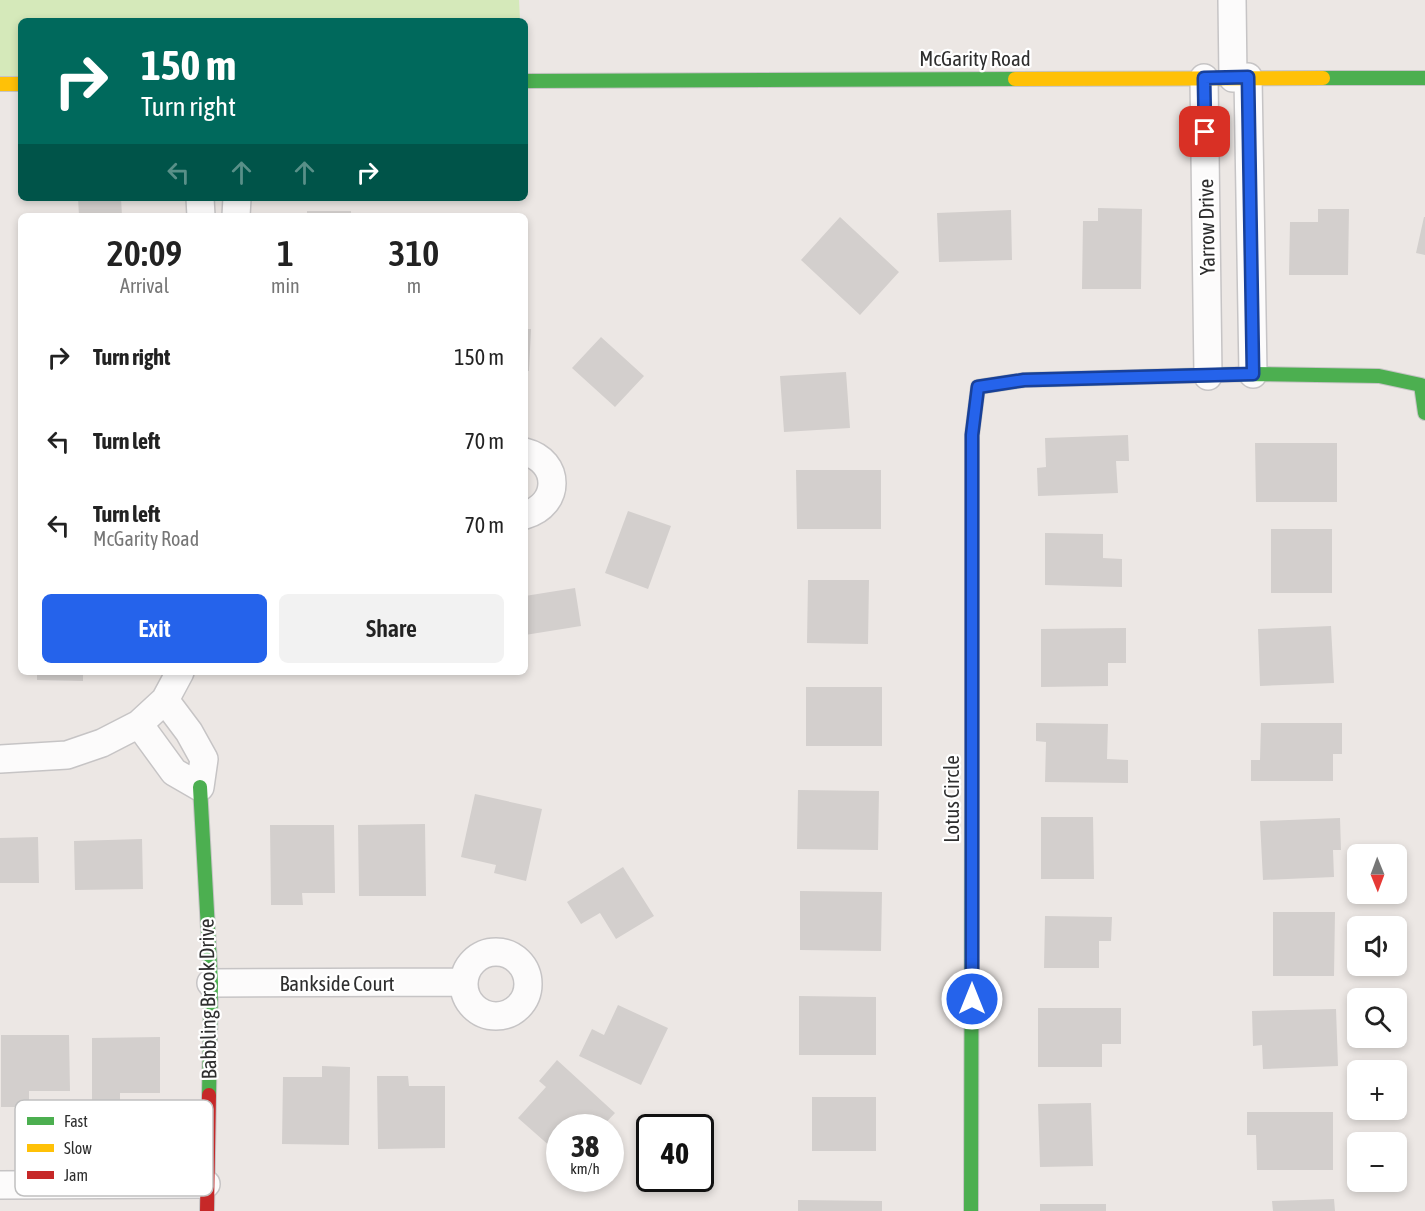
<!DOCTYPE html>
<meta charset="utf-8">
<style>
body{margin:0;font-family:"Asap Condensed",sans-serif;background:#f2f2f2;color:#222;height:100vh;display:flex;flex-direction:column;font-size:22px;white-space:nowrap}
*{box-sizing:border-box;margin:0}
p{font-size:20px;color:#767676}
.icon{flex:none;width:33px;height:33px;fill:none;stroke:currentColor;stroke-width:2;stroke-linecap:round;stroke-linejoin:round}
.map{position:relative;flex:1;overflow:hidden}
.drawer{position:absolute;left:18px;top:213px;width:510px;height:462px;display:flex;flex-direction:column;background:#fff;border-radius:9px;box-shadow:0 3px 9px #0003}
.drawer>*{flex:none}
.guide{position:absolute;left:18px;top:18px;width:510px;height:183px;border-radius:9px;box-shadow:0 3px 9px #0003;background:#00695c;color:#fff;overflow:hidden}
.needle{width:39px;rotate:179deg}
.fabs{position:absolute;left:1347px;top:844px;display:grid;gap:12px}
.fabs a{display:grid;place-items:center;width:60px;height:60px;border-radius:9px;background:#fff;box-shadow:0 3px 9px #0003;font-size:30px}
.speed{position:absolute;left:546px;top:1114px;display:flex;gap:12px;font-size:30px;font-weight:700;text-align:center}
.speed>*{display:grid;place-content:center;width:78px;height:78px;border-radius:50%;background:#fff;box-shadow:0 3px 9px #0003;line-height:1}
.speed small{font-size:15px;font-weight:400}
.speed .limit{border:3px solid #111;border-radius:9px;background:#fff;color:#111}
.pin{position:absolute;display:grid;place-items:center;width:51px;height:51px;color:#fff;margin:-26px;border-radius:12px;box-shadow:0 3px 9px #0006}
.me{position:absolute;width:66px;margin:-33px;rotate:0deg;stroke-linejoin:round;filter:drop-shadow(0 0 4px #0008)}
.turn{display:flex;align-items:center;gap:21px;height:126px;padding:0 24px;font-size:27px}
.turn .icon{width:78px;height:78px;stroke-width:2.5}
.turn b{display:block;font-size:42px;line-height:51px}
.lanes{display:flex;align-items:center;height:57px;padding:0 24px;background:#0003;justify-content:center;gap:30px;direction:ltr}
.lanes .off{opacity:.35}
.eta{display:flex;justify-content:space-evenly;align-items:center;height:102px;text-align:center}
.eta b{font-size:36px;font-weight:600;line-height:42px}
.cta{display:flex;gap:12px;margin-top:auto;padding:12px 24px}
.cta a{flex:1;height:69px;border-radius:9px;background:#2563eb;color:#fff;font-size:24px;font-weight:600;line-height:69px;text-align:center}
.cta a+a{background:#f2f2f2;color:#222}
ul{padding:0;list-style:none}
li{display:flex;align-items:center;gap:18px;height:84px;padding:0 24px}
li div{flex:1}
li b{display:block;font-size:22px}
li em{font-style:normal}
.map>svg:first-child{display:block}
.green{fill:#d5e9ba}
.building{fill:#d3cfcd}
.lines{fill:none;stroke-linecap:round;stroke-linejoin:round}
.street-casing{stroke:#c6c4c5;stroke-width:30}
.fast-casing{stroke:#c6c4c5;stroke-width:16}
.slow-casing{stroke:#c6c4c5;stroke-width:16}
.jam-casing{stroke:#c6c4c5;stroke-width:16}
.street{stroke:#fcfbfb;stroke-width:27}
.fast{stroke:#4caf50;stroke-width:14}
.slow{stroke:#ffc107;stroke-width:14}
.jam{stroke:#c62828;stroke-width:14}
.route-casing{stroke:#184099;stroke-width:15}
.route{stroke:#2563eb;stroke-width:10}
.labels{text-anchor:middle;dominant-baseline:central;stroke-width:4.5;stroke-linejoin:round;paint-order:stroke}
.street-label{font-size:21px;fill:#2e2e2e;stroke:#fff}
.key{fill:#fff;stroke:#c0c0c0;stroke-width:1.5}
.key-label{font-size:16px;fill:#2e2e2e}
</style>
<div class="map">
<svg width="1425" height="1211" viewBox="0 0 1425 1211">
<rect width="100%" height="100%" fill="#ece7e4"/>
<!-- green -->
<path class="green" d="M0,0H519L520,21H21V84H0Z"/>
<!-- building -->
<path class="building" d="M78,198H121L122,216H79Z
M1098,208L1142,209L1141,289H1082L1083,221H1098Z
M1318,209H1349L1348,275H1289L1290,222H1318Z
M1011,210L1012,260L939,262L937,213Z
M307,211H351V216H307Z
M840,217L899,272L860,315L801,260Z
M1424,217H1425V255L1416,253Z
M525,329H531L529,371H525Z
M601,337L644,376L615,407L572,368Z
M846,372L850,428L784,432L780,376Z
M1128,435L1129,461H1116L1118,493L1038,496L1037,468L1046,467L1045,438Z
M1255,443H1337V502H1256Z
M796,470H881V529H797Z
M628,511L671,526L648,589L605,573Z
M1271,529H1332V593H1271Z
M1045,533L1103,534V558L1122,559V587L1045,585Z
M808,580H869L868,644L807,643Z
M575,588L581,626L525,635V596Z
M1331,626L1334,683L1260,686L1258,629Z
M1126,628V663H1108V686L1041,687V629Z
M37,672H83V681L37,680Z
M806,687H882V746H806Z
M1036,723L1108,724L1107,759L1128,760V783L1045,782L1046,742L1036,741Z
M1261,723H1342V754H1333V781H1251V760H1260Z
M798,790L879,791L878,850L797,849Z
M475,794L542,809L526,881L494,873L496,865L461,857Z
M1041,817H1093L1094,879H1041Z
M1340,818L1341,850H1333L1334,877L1263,880L1260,821Z
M425,824L426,896H359L358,825Z
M270,825H334L335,893H302L303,905H271Z
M38,837L39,883H0V838Z
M142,839L143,889L75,890L74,841Z
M623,867L654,916L616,939L600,913L581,924L567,902Z
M800,891L882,892L881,951L800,950Z
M1273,912H1335L1334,976H1273Z
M1045,916L1112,917L1111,941H1099V968H1044Z
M799,996L876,997V1055H799Z
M618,1005L668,1028L641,1085L579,1056L592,1029L604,1035Z
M1038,1008H1121V1044H1102V1067H1038Z
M1336,1009L1338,1066L1263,1069L1262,1045L1253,1046L1252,1011Z
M1,1035H69L70,1091H29V1107H1Z
M160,1037V1093H120V1110H92V1038Z
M557,1060L615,1113L601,1128H560V1155L518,1118L546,1087L539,1081Z
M322,1066L350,1067L349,1145L282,1144L283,1077H322Z
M377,1076H408L409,1086H445V1148L378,1149Z
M812,1097H876V1151H812Z
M1091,1103L1093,1166L1040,1167L1038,1104Z
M1247,1112H1333V1170H1257L1256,1135H1247Z
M1334,1199L1335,1211H1273L1272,1201Z
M798,1200L882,1201V1211H798Z
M1040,1204H1106V1211H1040Z"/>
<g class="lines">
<defs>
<path id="street" d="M1232,0L1233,78
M1248,77L1253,374
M1204,78L1208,376
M200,198L201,216
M236,216L237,198
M525,452C561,461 561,505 525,515
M139,724L174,772L200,787L204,759L189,732L165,700
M0,759L67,755L102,743L139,724L165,700L180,672
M464 984a32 32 0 1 1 64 0a32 32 0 1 1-64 0Z
M211,983L462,982
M0,1185L206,1184"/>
<path id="fast" d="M1323,78H1425
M525,81L1015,79
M972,465V435L978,387L1024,380L1253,374L1379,376L1421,385L1425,413
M200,787L211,983L209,1095
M971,1211L972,774"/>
<path id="slow" d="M1015,79L1323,78
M0,84H21"/>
<path id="jam" d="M972,774V465
M207,1211L209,1095"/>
</defs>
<!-- street casing -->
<use href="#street" class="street-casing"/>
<!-- fast casing -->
<use href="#fast" class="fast-casing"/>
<!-- slow casing -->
<use href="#slow" class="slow-casing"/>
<!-- jam casing -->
<use href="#jam" class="jam-casing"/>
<!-- street -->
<use href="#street" class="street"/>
<!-- fast -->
<use href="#fast" class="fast"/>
<!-- slow -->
<use href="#slow" class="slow"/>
<!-- jam -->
<use href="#jam" class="jam"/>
</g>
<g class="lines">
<defs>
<path id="route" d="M972,999V435L978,387L1024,380L1253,374L1248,77L1204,78L1205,132"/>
</defs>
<!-- route casing -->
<use href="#route" class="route-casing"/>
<!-- route -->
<use href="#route" class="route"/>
</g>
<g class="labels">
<!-- street labels -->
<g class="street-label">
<text x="975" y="58">McGarity Road</text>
<text transform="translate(1206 227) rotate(-91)">Yarrow Drive</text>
<text transform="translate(951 799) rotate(-90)">Lotus Circle</text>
<text x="337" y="983">Bankside Court</text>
<text transform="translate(207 999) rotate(-91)">Babbling Brook Drive</text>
</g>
</g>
<!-- legend -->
<rect x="15" y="1100" width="198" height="96" rx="9" class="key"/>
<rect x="27" y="1117" width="27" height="8" fill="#4caf50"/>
<rect x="27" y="1144" width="27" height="8" fill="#ffc107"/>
<rect x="27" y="1171" width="27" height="8" fill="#c62828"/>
<g class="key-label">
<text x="64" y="1127">Fast</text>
<text x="64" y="1154">Slow</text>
<text x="64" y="1181">Jam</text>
</g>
</svg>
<div class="fabs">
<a><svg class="needle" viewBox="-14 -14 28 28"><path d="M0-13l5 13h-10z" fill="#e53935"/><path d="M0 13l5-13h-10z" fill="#767676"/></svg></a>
<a><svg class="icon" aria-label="sound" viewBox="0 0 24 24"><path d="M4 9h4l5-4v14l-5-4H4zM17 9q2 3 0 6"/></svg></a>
<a><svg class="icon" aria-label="search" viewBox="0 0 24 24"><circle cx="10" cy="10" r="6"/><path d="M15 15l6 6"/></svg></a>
<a>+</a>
<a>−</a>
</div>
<div class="speed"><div>38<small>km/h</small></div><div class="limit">40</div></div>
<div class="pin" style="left:1205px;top:132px;background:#d93025"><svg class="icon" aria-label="arrive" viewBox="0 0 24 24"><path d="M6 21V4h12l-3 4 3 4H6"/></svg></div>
<svg class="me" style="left:972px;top:999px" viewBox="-20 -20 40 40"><circle r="17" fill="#2563eb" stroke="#fff" stroke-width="3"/><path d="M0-11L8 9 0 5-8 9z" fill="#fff"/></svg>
<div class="guide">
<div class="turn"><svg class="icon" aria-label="right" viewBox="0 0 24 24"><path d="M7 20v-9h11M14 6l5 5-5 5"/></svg><div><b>150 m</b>Turn right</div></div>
<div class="lanes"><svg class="icon off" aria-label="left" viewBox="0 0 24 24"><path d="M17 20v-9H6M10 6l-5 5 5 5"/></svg><svg class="icon off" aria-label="ahead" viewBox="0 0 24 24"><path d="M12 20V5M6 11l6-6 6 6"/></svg><svg class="icon off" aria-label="ahead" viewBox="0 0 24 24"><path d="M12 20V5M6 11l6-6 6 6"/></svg><svg class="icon" aria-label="right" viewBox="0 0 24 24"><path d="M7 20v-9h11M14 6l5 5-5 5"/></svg></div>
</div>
<section class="drawer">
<div class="eta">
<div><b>20:09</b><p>Arrival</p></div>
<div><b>1</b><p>min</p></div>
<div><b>310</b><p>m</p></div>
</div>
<ul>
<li><svg class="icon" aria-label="right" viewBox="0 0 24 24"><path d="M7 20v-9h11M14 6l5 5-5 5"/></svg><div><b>Turn right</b></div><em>150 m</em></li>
<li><svg class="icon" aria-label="left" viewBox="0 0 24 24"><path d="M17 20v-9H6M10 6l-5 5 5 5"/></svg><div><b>Turn left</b></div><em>70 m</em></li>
<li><svg class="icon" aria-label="left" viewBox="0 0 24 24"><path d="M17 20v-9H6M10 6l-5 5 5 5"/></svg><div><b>Turn left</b><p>McGarity Road</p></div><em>70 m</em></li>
</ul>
<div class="cta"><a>Exit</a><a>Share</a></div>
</section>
</div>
